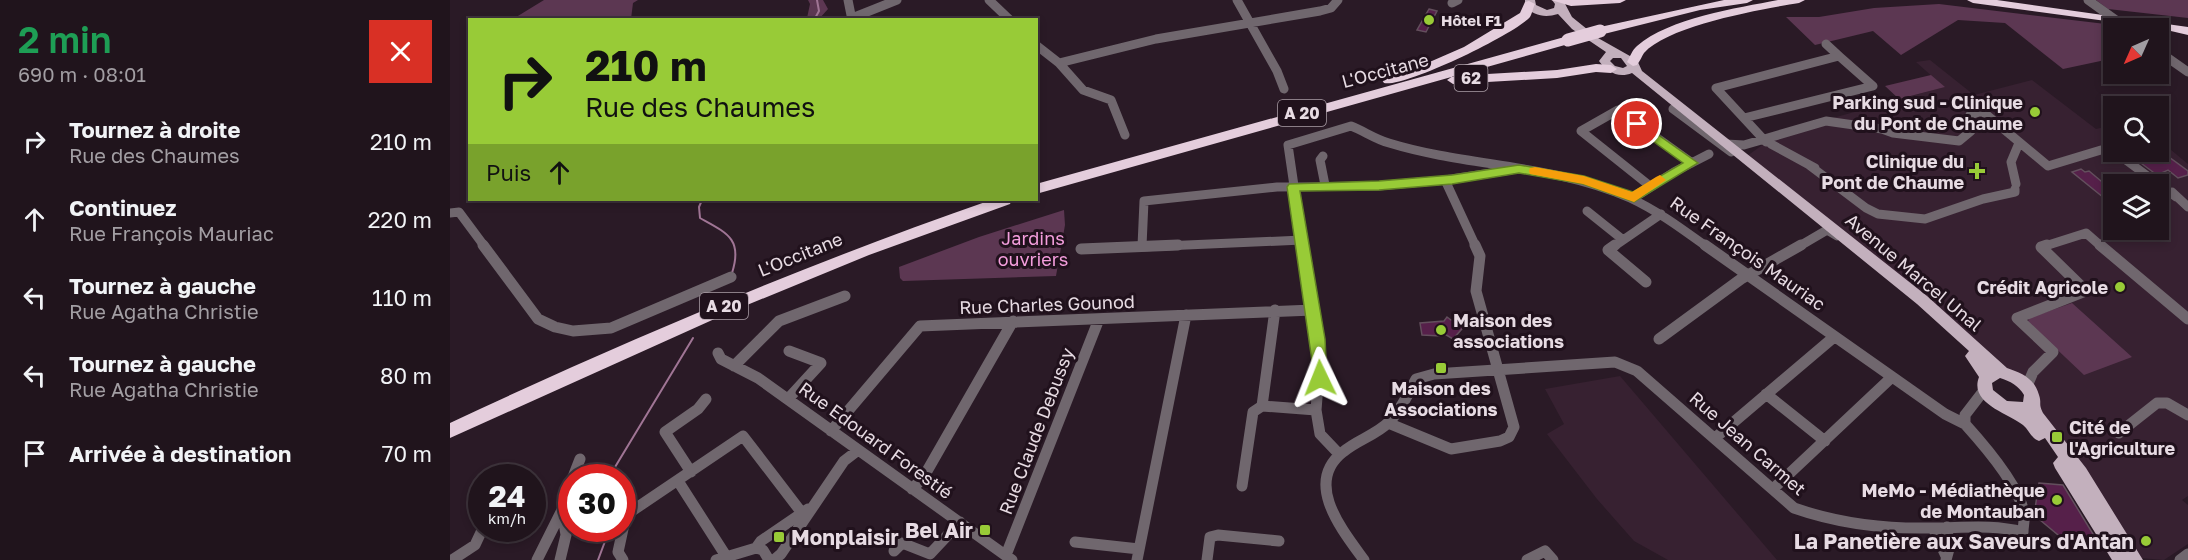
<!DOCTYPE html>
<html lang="fr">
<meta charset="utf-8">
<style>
body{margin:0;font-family:"Golos Text",sans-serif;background:#2d2129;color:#f1f3f6;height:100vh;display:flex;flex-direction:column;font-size:22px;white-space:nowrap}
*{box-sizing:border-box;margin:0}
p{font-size:20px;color:#a29ea3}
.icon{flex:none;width:33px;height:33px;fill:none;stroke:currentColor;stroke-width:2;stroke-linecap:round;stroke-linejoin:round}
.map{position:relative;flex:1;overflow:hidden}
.details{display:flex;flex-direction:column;background:#20141c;width:450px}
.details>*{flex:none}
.banner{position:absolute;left:18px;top:18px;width:570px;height:183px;border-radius:0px;box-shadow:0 3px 9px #0003,0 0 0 2px #3d333b;background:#98cb37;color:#111;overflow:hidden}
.needle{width:39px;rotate:225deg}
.buttons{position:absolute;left:1653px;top:18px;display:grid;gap:12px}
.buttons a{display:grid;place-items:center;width:66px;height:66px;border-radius:0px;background:#20141c;box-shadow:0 3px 9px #0003,0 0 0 2px #3d333b;font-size:30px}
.speed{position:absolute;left:18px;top:464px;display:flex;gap:12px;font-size:30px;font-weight:700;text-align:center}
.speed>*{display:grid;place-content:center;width:78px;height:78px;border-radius:50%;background:#20141c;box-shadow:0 3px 9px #0003,0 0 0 2px #3d333b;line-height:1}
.speed small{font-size:15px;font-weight:400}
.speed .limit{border:9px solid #d22;background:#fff;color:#111}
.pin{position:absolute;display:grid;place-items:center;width:51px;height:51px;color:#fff;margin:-26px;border:3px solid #fff;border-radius:50%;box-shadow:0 2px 6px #0007}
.me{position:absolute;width:66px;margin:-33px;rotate:358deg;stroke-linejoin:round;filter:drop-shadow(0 0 4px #0008)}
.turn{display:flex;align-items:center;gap:21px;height:126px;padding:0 18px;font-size:27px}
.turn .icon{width:78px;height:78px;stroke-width:2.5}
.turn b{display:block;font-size:42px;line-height:51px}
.then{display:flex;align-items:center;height:57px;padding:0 18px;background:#0003;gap:12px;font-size:22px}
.round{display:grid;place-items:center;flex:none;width:63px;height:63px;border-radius:0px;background:#2d2129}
.summary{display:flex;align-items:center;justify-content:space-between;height:102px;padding:0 18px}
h1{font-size:36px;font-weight:600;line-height:45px;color:#1e9e55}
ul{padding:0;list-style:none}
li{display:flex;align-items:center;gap:18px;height:78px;padding:0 18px}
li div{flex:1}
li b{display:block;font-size:22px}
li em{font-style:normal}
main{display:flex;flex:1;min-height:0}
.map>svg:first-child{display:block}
.built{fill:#372131;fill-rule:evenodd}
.green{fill:#5c3752}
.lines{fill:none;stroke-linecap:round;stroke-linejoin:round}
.stream{stroke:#a07595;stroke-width:2}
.building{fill:#56204a;stroke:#634f5d;stroke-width:1.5}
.minor-far1{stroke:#70676e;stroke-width:9}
.minor{stroke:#70676e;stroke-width:11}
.major{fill:#c3b0bd;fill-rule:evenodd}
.highway{fill:#e4cddc;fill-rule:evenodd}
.minor-bridge{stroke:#70676e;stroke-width:9}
.highway-bridge{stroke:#e4cddc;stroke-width:13}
.route{fill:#98cb37;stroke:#638424;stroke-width:1.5}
.slow{fill:#f59e0b}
.poi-dot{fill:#98cb37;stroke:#20111c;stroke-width:2}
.labels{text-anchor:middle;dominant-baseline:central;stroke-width:6;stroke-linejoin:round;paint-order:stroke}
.far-poi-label{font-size:15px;font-weight:bold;fill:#e7dbe3;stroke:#20111c;text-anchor:start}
.shield{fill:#20111c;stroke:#ab9ea7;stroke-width:1.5}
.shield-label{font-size:16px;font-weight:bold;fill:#e7dbe3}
.street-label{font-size:18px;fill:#e7dbe3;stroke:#20111c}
.poi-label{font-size:18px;font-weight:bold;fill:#e7dbe3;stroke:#20111c;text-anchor:end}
.park-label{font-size:18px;fill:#f49edd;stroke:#20111c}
.near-poi-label{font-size:21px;font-weight:bold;fill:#e7dbe3;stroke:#20111c;text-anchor:end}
</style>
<main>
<section class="details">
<div class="summary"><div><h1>2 min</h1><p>690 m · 08:01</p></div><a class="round" style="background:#d93025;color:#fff"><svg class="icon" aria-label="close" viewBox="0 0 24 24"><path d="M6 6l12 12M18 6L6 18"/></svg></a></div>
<ul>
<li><svg class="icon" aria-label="right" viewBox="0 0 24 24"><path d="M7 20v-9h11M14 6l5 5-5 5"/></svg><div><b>Tournez à droite</b><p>Rue des Chaumes</p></div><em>210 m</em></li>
<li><svg class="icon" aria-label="ahead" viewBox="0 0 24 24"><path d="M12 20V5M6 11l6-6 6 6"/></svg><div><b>Continuez</b><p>Rue François Mauriac</p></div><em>220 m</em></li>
<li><svg class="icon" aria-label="left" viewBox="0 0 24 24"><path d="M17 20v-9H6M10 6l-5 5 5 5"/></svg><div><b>Tournez à gauche</b><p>Rue Agatha Christie</p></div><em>110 m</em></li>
<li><svg class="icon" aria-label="left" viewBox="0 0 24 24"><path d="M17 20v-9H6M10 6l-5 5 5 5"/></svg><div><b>Tournez à gauche</b><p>Rue Agatha Christie</p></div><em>80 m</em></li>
<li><svg class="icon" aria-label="arrive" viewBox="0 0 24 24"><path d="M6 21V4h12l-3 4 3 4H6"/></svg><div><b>Arrivée à destination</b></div><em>70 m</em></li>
</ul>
</section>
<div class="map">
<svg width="1738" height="560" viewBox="0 0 1738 560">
<rect width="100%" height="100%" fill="#2a1a26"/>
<!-- built -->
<path class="built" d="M1480,60L1524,95L1582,80L1646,129L1663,125L1664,152H1708L1709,140L1738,164V496L1732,500L1738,505V544L1714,560L1690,558L1593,414L1536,355L1297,156L1329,133L1494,87L1466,62ZM1664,184H1708V230H1664Z
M1170,376L1327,560H1218L1184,541L1147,499L1097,434L1114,424L1095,389Z"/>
<!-- green -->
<path class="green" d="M94,0H188L183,3L181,19H63Z
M358,0H373L378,9L369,19H354L357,18L360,4Z
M1646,0H1738V18L1658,9Z
M1489,4L1664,25L1670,28H1664L1663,61L1660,59L1613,69L1555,23L1508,20L1451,55L1423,31L1365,45L1336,17H1369L1424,8Z
M1481,75L1495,87L1449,99L1435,86Z
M614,210L615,225L606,276L453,281L450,278L449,267L529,237Z
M1622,303L1682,357L1634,375L1578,322L1579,318Z"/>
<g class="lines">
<!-- stream -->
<path class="stream" d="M364,20L369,11L367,0
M252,200L249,207L250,218C277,233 293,239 282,273
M159,477L243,338
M148,560L160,528"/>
</g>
<!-- building -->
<path class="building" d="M979,9L987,11L976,32L967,30Z
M1676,152H1712L1738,171V175L1728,178L1718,170L1707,175Z
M1631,169L1635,172L1639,171L1651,181L1668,176L1678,184H1664V200L1659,202L1622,172Z
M997,317L1001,320L1014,319L1018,322L1003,339L993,333L991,336L972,335L970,323L994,321Z
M1589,483L1613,485L1643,534L1644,542L1613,539L1584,515Z"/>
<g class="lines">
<!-- minor-far1 -->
<path class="minor-far1" d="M398,0L402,20
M539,0L560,20
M787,0L827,71L834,89
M1002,3L1008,0
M402,18L447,0
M1376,44L1389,56
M586,45L609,63L633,90L661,100L675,135
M1708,51L1738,72
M609,63L706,39L870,11L881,8L888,0
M1223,109L1281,152
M1294,118L1423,86L1389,56L1266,88L1316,142
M1432,129L1443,133L1509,141L1521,131L1518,121L1520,115L1532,111L1598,166L1651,150L1664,151
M1276,144L1294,145L1376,121L1439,130
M1321,144L1365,168
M1665,152L1726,197
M873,156L870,160L875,185
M1359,165L1416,208L1428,214L1475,219L1533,199L1565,192V189
M995,180L1026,247
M1566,184L1561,162L1569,143
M1200,186L1131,131L1168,110L1242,163
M1722,192L1738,207
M1184,198L1224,172L1259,154
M1137,211L1172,239
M0,213L9,212L35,247
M692,246L694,201L827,187L929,186L995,180L1061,170
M691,247L852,240
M853,247L838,145L901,126C914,131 925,139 939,143C1017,167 1104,164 1180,198C1208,211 1232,229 1257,247
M1163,247L1211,214
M1348,247L1377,230L1387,236
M1592,247L1636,233L1652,247"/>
<!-- minor -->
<path class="minor" d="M33,245L88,319L105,327L123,331L161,328L281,277
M853,245L870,359L866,410L870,434L889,454
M1165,245L1158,250L1196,282
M1255,245L1495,414L1515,424
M1650,245L1738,319
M631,249L728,245
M1209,339L1291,279L1351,245
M268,353L271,359L308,378L562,560
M284,366L329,321L395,296
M1577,386L1583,372L1603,352L1567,318L1636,291L1591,247L1597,245
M1316,394L1375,441
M338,399L371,363L339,351
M812,406L825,310
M1515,415L1535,389
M938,423L1001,449L1050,441L1059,437L1064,427L1026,291L1030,256L1025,245
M381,431L470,326L863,310
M1669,433L1707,403H1717L1738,415
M1265,438L1384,337
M241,472L215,432L248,409L256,399
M123,477L130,459
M228,481L276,556
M792,486L803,412L812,406L866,410
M462,489L473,478L563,321
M1323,489L1442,377
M112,510L122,482
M1483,528L1496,556
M625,542L689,549
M306,548L313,550L319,560
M444,551L452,543L480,554L510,522
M556,555L649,319
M2,560L25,545L33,528
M87,560L112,510L116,535L110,560
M173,560L168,552L176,515L293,436L352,513
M266,560L306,548L311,541L358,509
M324,560L331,554L394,461L407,451
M687,560L736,315
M757,560L760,537L768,535L829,541
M914,560C893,531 853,483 893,452C907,440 926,435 939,422C951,410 958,394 966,379L984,374L1165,362L1187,371L1344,508C1387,523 1436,529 1481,528C1513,528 1542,524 1573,532C1573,526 1575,519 1574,513C1569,485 1534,445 1515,424V415
M1077,560L1095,551L1103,560
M1496,560L1499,549L1497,527
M1730,560L1738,554"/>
<!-- major -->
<path class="major" d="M1075,0H1085L1086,5L1097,10L1104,8L1105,4L1102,0H1113L1122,17L1148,38L1187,60L1192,71L1477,296L1557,368C1572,373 1585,379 1589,395C1592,404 1588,403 1593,413L1636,468L1693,560H1662L1605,468L1603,463L1608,457L1595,438L1589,441C1581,438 1579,430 1573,425C1557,413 1519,403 1529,377L1515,356L1519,351L1467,304L1182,73C1168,79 1156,71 1149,61L1156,52L1122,29L1108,14C1095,18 1084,16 1075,6ZM1163,58H1171L1177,66L1173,68L1165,66L1160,61ZM1550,378C1560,381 1569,386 1574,395L1573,402L1557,401L1543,390L1542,383Z"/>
<!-- highway -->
<path class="highway" d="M1101,0H1176L1170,3L1121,6Z
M1274,0H1303L1297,3L1250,10L1150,35L1144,31L1150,27Z
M1328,0H1355L1349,3C1313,9 1219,25 1194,53C1192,56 1190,61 1187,65L1183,66L1177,62C1180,57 1182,50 1187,46C1219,18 1287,8 1328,0Z
M1517,0H1547L1738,27V35L1708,28L1523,3Z
M1079,1L1085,4C1083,8 1082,14 1080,17C1065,34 954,88 934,83L932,80L934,77L975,64L1014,47L1070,13L1075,2Z
M1118,36L1124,40L1122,43L586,194V184Z
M1146,64L1161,65L1167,69L1161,73L1146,72L1107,78L1003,84L997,80L1003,76L1107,70Z
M541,200H562L560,204L419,255L280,312L0,438V423C177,340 357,264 541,200Z"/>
<!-- minor-bridge -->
<path class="minor-bridge" d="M1638,0L1677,28"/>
<!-- highway-bridge -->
<path class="highway-bridge" d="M1118,40L1150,31"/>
</g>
<!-- route -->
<path class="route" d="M1187,120L1248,163L1184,202L1133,184L1069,173L1002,184L929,190L850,191L875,339L877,378L875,382L870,384L865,382L837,187L839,184L929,181L1002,175L1069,165L1134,176L1183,192L1233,163L1182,126L1181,124Z"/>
<!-- slow -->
<path class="slow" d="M1085,167L1134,176L1182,192L1206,177L1210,175L1216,180L1184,202L1133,184L1080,174L1079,171L1080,168Z"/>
<!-- markers -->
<g class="poi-dot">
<circle cx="979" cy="20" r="6"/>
<circle cx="1585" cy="112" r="6"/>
<path d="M1524 162h6v6h6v6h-6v6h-6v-6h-6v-6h6z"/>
<circle cx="1670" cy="287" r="6"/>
<circle cx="991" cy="330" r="6"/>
<rect x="985" y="362" width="12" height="12" rx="3"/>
<rect x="1601" y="431" width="12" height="12" rx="3"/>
<circle cx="1607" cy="500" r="6"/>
<rect x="529" y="524" width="12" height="12" rx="3"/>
<rect x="323" y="531" width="12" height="12" rx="3"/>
<circle cx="1696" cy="541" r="6"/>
</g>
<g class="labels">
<!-- far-poi labels -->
<g class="far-poi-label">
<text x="991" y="20">Hôtel F1</text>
</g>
<!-- shield labels -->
<g class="shield">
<rect x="1004.5" y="65" width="33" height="26" rx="4.5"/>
<rect x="828" y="100" width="48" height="26" rx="4.5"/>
<rect x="250" y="293" width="48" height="26" rx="4.5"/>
</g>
<g class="shield-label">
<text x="1021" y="78">62</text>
<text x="852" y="113">A 20</text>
<text x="274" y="306">A 20</text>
</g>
<!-- street labels -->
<g class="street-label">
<text transform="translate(935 70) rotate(-15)">L'Occitane</text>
<text transform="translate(1298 253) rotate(35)">Rue François Mauriac</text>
<text transform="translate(350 254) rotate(-22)">L'Occitane</text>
<text transform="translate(1464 272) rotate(40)">Avenue Marcel Unal</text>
<text transform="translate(597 304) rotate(-2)">Rue Charles Gounod</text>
<text transform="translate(586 431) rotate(-69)">Rue Claude Debussy</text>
<text transform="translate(426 440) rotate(36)">Rue Edouard Forestié</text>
<text transform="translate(1298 443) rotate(41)">Rue Jean Carmet</text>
</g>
<!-- poi labels -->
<g class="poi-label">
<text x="1573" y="102">Parking sud - Clinique<tspan x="1573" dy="21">du Pont de Chaume</tspan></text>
<text x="1514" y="161">Clinique du<tspan x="1514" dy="21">Pont de Chaume</tspan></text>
<text x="1658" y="287">Crédit Agricole</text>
<text x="1003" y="320" text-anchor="start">Maison des<tspan x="1003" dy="21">associations</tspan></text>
<text x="991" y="388" text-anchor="middle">Maison des<tspan x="991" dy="21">Associations</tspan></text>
<text x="1619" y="427" text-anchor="start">Cité de<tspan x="1619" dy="21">l'Agriculture</tspan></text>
<text x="1595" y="490">MeMo - Médiathèque<tspan x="1595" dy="21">de Montauban</tspan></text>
</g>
<!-- park labels -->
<g class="park-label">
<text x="583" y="238">Jardins<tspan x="583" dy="21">ouvriers</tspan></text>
</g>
<!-- near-poi labels -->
<g class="near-poi-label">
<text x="523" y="530">Bel Air</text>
<text x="341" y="537" text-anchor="start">Monplaisir</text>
<text x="1684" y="541">La Panetière aux Saveurs d'Antan</text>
</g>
</g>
</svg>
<div class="buttons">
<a><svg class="needle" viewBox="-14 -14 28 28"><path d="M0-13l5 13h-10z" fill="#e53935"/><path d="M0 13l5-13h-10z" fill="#a29ea3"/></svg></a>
<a><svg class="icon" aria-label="search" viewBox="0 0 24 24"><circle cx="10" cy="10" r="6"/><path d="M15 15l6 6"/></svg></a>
<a><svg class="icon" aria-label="layers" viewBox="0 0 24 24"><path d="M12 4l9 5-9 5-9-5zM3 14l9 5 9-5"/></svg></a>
</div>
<div class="speed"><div>24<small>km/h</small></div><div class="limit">30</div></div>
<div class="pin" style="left:1187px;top:124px;background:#d93025"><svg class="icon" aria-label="arrive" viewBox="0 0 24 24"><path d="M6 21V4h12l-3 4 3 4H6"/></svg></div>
<svg class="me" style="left:870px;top:378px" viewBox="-20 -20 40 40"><path d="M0-17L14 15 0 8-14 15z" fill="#98cb37" stroke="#fff" stroke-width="4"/></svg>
<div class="banner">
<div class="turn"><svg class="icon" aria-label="right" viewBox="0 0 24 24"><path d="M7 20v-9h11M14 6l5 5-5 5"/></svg><div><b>210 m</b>Rue des Chaumes</div></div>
<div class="then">Puis<svg class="icon" aria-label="ahead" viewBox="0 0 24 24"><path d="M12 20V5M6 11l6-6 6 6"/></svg></div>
</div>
</div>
</main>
